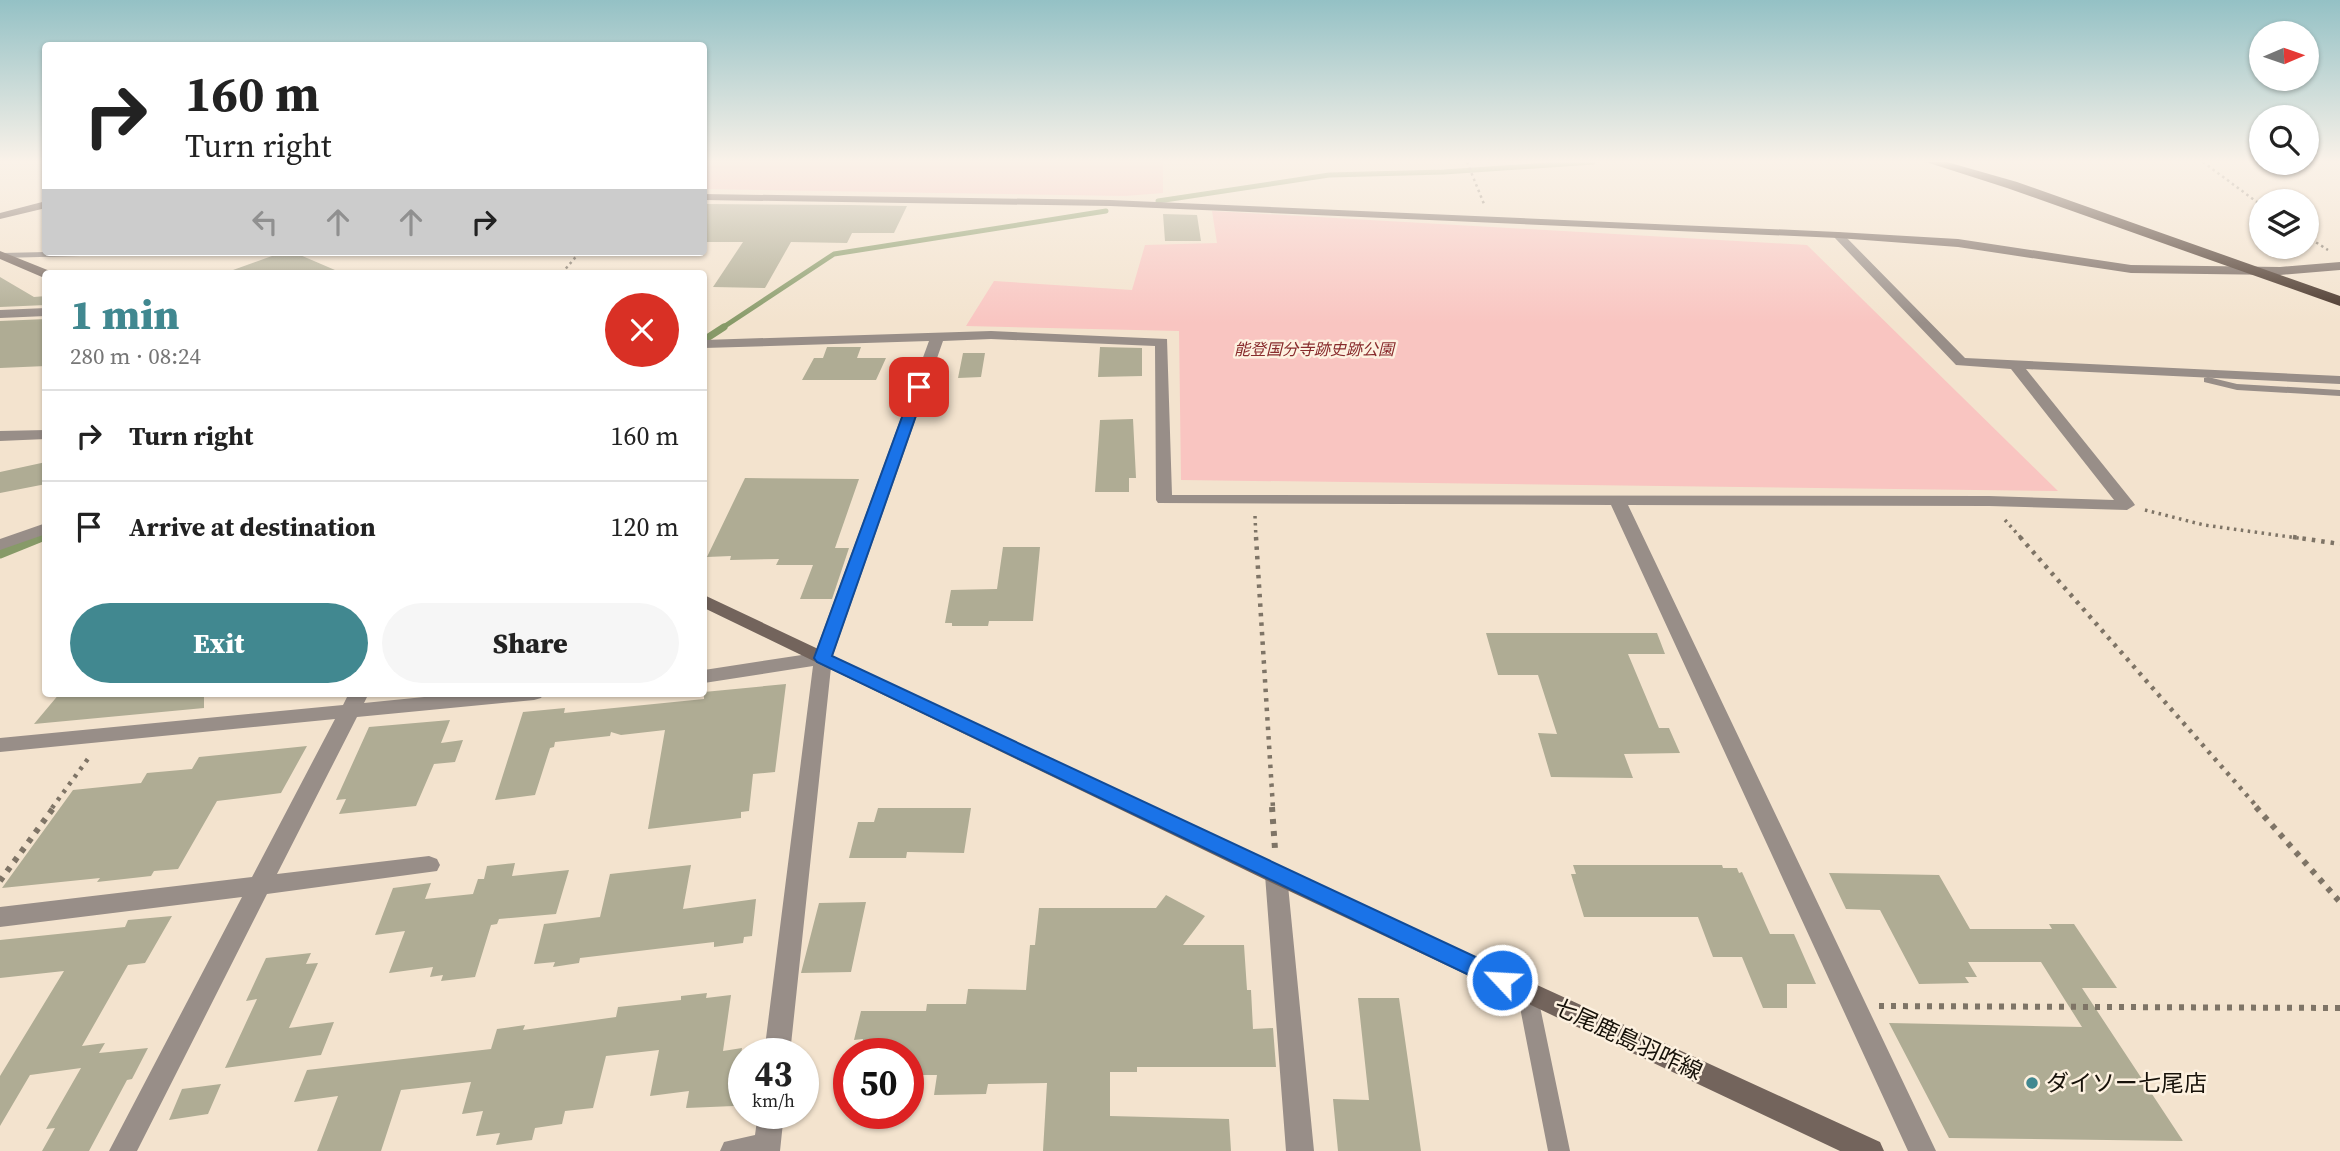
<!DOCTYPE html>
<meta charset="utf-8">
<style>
body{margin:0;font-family:"Source Serif 4","Noto Sans JP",serif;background:#f6f6f6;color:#222;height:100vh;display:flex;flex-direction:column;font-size:26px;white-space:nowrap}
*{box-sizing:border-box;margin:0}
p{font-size:23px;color:#767676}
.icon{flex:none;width:38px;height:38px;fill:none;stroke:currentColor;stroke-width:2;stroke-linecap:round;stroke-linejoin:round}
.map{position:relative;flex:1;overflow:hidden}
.sheet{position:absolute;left:42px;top:270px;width:665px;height:427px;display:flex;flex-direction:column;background:#fff;border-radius:7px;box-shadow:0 2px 5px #0004}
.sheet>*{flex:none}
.top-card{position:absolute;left:42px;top:42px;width:665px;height:214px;border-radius:7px;box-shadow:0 2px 5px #0004;background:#fff;color:#222;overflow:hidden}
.needle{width:46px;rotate:88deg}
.controls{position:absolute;left:2249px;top:21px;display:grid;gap:14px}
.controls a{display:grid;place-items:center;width:70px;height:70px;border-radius:50%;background:#fff;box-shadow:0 2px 5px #0004;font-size:35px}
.speed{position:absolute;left:728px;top:1038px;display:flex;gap:14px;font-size:35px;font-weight:700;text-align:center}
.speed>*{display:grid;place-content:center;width:91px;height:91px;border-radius:50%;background:#fff;box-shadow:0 2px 5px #0004;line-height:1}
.speed small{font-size:18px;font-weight:400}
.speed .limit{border:10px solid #d22;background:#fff;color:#111}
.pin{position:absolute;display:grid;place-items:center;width:60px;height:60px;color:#fff;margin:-30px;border-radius:14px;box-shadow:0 4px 10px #0006}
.me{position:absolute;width:77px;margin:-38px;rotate:295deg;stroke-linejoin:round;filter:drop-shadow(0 0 5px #0008)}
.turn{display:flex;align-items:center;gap:24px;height:147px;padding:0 28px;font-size:32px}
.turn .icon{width:91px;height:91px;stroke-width:2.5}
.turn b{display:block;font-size:49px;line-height:60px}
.lanes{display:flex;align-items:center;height:66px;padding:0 28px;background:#0003;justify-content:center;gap:35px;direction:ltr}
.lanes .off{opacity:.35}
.round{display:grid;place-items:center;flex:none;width:74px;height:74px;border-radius:37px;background:#f6f6f6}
.overview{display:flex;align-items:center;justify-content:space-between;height:119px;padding:0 28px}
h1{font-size:42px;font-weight:800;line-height:52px;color:#418890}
.action{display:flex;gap:14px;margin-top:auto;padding:14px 28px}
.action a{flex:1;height:80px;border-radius:42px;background:#418890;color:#fff;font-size:28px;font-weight:800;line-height:80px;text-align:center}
.action a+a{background:#f6f6f6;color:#222}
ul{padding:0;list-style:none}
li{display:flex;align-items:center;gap:21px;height:91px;padding:0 28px;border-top:2px solid #e0e0e0}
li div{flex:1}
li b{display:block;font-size:26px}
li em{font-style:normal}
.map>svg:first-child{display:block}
.green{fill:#f9c5c1}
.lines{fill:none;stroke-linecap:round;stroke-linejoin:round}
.stream-far2{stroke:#879a68;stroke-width:5}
.stream-far1{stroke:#879a68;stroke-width:7}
.stream{stroke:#879a68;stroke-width:9}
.building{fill:#afac94}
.path-far3{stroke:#7e7466;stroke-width:2.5;stroke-dasharray:2.5 3.5;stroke-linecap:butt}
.path-far2{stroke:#7e7466;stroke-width:3.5;stroke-dasharray:2.5 4.5;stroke-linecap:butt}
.path-far1{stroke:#7e7466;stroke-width:4.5;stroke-dasharray:3.5 6;stroke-linecap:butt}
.path{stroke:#7e7466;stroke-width:6;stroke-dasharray:5 7;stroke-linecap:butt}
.lane{fill:#988e88;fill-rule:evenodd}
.street{fill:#988e88;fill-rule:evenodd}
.secondary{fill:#73645c;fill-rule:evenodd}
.highway{fill:#422f24;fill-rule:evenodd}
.route{fill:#1a73e8;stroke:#114b97;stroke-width:2}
.poi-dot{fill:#418890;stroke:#fdf1e0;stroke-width:2.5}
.labels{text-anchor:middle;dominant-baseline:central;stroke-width:5;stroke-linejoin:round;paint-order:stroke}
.far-park-label{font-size:16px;font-style:italic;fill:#882b2c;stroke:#fdf1e0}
.near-street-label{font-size:23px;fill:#17120a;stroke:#fdf1e0}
.near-poi-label{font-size:23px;fill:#17120a;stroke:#fdf1e0;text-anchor:start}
</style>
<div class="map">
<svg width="2340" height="1151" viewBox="0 0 2340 1151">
<rect width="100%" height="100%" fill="#f3e3ce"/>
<!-- green -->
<path class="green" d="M704,162H1163V193L1125,196L704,189Z
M1212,211L1807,245L2058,491L1181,480L1179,331L966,326L994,281L1132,290L1145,245L1217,243Z"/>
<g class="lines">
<!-- stream-far2 -->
<path class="stream-far2" d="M1158,201L1329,175L1444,172L1593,162
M722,328L834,254L1106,211"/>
<!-- stream-far1 -->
<path class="stream-far1" d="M704,340L724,327
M38,539L46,536"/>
<!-- stream -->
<path class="stream" d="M0,554L42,537"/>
</g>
<!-- building -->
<path class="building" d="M704,204L850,205L907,206L894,233H852L847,243L791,242L765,288L713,287L743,242H704Z
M1163,214L1197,215L1201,241H1165Z
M283,252H293L342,273H233V270Z
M0,277L34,297L46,296V305L0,307Z
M46,319V366L0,368V321Z
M827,347H861L857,358H886L876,380H802L814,358H823Z
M1100,347L1142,348V376L1098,377Z
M963,353H985L981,377L958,378Z
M1133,419L1136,478H1129V492H1095L1100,420Z
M46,462V484L0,493V472Z
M745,478L859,479L835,548H849L832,599H800L813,565H776L779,559L730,560L731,556L707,557Z
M1003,547H1040L1033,621H989L988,626H952V623H945L951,590L997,589Z
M1486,633H1657L1665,654H1628L1659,728H1669L1680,753L1624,754L1633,778L1551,777L1538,733L1557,734L1538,675H1498Z
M786,684L775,772L753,774L749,811L741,812V818L648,829L665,730L621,735L611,732L610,736L555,742L554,747L550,748L535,795L495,800L523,712L565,708L564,713L704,699V692Z
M60,693H204V708L34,724Z
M450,720L441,743L463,740L455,762L434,764L416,806L339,814L346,799L336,800L369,727Z
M307,746L281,793L217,801L178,869L154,871L151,876L97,882L100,878L2,888L73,790L141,783L147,773L192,769L199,757Z
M878,808H971L964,853L907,852L906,858H849L858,822H874Z
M515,863L512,876L569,870L556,914L499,919L497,924L491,925L475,977L441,981L443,975L430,977L433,967L389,973L405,931L375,935L393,888L431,883L425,899L473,894L478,879H484L487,866Z
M691,865L683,909L756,899L752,936L744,937L743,943L714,947V942L580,958L579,963L553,967L555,962L534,964L544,924L600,917L610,874Z
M1573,865H1722L1723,868H1737L1739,873L1742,872L1770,934H1794L1816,984H1787V1008H1763L1742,957H1713L1698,917H1584L1571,874H1576Z
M1829,873L1939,875L1970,929H2052L2049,924H2074L2117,988H2082L2183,1141L1949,1138L1889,1023L2082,1027L2041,962H1968L1977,977H1965L1969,983L1919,984L1880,910L1846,909Z
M1166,895L1205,916L1183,945H1244L1247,990H1251L1253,1029L1273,1028L1276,1067H1137V1072H1110V1116L1229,1119L1231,1151H1043L1047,1083L988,1084L986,1094L934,1095L937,1075H908V1054H860L863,1039L854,1040L861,1011H926L927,1004H966L968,989L1026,990L1030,945H1035L1039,908H1156Z
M866,902L851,972L801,973L819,903Z
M172,916L145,963L128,965L82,1046L105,1043L99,1053L148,1048L132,1079L127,1080L89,1151H42L55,1128L46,1129L81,1068L30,1075L0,1126V1076L64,971L0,978V940L125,927L128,920Z
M311,953L306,964L318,963L289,1028L334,1022L321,1055L225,1068L257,999L246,1001L266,958Z
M707,993L706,998L731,995L723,1051L742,1048L734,1106L686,1108L689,1091L650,1096L659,1050L606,1056L593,1108L565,1111L562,1124L535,1128L532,1140L496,1145L500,1133L476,1136L483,1111L462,1114L471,1082L401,1090L381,1151H317L338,1096L294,1102L307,1070L491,1049L497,1029L525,1025L523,1030L616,1017L618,1007L681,1000V996Z
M1358,998H1399L1421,1151H1338L1333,1099L1369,1100Z
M221,1084L208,1114L169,1120L182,1089Z"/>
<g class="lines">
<!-- path-far3 -->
<path class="path-far3" d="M1467,162L1484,204
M2203,162L2261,205
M2306,236L2328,250
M562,273L580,252"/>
<!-- path-far2 -->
<path class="path-far2" d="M2145,510L2204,525L2305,539
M1255,516L1256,539
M2005,520L2022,539"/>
<!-- path-far1 -->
<path class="path-far1" d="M1256,537L1273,808
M2020,537L2258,808
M2293,537L2340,544
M52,808L90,756"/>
<!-- path -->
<path class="path" d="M1272,807L1275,849
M2256,807L2340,902
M0,881L54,807
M1879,1006L2340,1008"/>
<!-- lane -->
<path class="lane" d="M46,252H125L120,255L0,258L2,253Z
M2208,377L2237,384L2340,390V396L2237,390L2204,382V378Z
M1527,983L1534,986L1537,992L1570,1151H1548L1517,992L1520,986Z"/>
<!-- street -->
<path class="street" d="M1838,232L1842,233L1965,358L2340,376V384L2026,369L2133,502L2135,505L2127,510L1989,506L1628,505L1936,1151H1908L1611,505L1158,503L1156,500L1155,346L991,339L943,341L832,658L790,1054H764L813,666L704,683V670L815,653L929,341L704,348V340L991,331L1167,339L1172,495L1989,496L2114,500L2011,369L1956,365L1834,237V233Z
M46,308V316L0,318V310Z
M46,430V439L0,441V431Z
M46,523V534L0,550V539Z
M349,693H369L364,703L464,693H544L541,698L534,700L357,717L277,874L429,856L437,859L440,865L437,871L267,894L137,1151H109L242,897L0,927V907L252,877L335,719L0,752V738L343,705Z
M1276,866L1284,869L1287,875L1314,1151H1286L1265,875L1268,869Z
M758,1113H784L780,1151H720L724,1142L755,1135Z"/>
<!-- secondary -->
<path class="secondary" d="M704,194L1110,200L1838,232L1958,239L2131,265L2280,267L2340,262V270L2280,275L2131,273L1958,247L1838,238L1110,206L704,200Z
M46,201V208L0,219V213Z
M0,251L50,271L51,273H46V278L42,277L0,259Z
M704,595L1284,869L1880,1142L1884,1151H1840L1268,881L704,608Z"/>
<!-- highway -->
<path class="highway" d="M1926,162H1947L2017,182L2340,296V306L2007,188Z"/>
</g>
<!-- sky -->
<linearGradient id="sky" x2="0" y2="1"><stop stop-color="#94c1c5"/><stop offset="0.5" stop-color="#faf2e9"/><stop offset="1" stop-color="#faf2e9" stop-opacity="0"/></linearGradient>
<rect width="2340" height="323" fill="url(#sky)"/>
<!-- route -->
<path class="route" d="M919,384L926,387L832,656L1510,973L1513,980L1510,987L1502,989L1494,987L817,662L814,658L913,387Z"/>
<!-- markers -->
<circle class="poi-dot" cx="2032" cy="1083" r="7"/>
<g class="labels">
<!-- far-park labels -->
<g class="far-park-label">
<text x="1314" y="349">能登国分寺跡史跡公園</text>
</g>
<!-- near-street labels -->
<g class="near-street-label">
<text transform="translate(1628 1039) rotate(25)">七尾鹿島羽咋線</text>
</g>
<!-- near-poi labels -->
<g class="near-poi-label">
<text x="2046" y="1083">ダイソー七尾店</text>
</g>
</g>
</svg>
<div class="controls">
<a><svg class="needle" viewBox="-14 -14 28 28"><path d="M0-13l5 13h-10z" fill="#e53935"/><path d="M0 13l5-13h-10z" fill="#767676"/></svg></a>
<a><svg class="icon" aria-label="search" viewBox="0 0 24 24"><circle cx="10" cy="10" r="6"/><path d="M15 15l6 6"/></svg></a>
<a><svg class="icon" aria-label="layers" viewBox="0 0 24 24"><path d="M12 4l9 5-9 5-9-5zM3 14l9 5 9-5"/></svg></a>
</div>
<div class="speed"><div>43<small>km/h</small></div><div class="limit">50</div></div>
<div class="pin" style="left:919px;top:387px;background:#d93025"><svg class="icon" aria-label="arrive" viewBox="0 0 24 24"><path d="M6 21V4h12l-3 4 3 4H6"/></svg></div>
<svg class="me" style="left:1502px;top:980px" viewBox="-20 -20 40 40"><circle r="17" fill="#1a73e8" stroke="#fff" stroke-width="3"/><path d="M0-11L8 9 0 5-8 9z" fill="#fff"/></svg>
<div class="top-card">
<div class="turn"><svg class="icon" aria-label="right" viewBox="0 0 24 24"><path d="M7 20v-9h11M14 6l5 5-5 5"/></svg><div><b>160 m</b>Turn right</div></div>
<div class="lanes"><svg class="icon off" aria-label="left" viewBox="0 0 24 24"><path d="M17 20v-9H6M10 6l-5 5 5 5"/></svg><svg class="icon off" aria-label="ahead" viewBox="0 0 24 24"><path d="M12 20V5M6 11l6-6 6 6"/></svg><svg class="icon off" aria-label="ahead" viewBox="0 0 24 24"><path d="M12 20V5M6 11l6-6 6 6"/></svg><svg class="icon" aria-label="right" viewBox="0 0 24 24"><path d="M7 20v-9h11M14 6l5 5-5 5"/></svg></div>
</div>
<section class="sheet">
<div class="overview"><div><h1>1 min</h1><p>280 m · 08:24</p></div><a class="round" style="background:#d93025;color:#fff"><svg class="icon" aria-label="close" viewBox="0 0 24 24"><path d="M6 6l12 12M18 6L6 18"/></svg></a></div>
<ul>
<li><svg class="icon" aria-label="right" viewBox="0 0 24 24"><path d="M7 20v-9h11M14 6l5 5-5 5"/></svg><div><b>Turn right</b></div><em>160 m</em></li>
<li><svg class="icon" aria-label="arrive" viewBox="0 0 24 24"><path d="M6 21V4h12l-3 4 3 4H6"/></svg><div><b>Arrive at destination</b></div><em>120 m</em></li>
</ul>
<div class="action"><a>Exit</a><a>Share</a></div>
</section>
</div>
